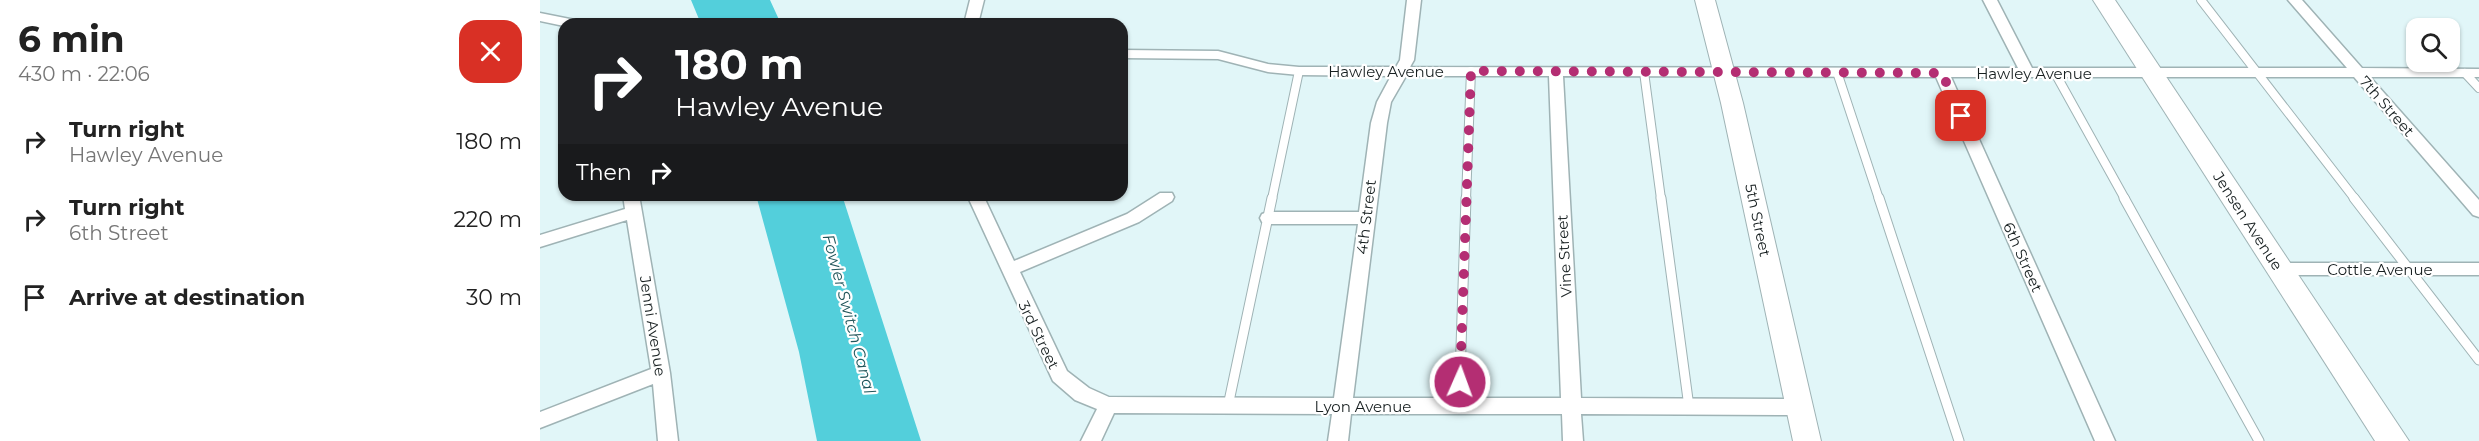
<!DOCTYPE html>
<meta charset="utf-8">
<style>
body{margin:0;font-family:Montserrat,sans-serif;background:#f2f2f2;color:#222;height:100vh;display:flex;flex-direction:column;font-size:22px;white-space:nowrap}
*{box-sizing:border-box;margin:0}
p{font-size:20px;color:#767676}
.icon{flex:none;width:33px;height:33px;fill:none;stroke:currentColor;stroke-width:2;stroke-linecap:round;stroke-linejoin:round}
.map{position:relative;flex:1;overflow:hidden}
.panel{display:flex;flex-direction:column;background:#fff;width:540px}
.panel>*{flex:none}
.banner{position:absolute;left:18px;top:18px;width:570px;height:183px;border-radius:18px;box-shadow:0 2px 4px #0004;background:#202124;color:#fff;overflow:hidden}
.buttons{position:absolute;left:1866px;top:18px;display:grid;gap:12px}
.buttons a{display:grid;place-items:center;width:54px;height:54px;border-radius:12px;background:#fff;box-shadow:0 2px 4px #0004;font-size:30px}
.pin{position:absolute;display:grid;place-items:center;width:51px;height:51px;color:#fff;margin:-26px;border-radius:12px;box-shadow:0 3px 9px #0006}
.me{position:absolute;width:66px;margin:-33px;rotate:2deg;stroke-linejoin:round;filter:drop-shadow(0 0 4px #0008)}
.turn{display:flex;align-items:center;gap:21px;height:126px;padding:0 18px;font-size:27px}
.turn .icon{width:78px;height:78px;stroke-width:2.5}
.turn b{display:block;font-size:42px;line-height:51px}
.then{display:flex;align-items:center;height:57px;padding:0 18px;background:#0003;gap:12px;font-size:22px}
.round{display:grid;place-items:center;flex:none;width:63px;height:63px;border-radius:18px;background:#f2f2f2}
.summary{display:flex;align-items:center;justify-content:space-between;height:102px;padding:0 18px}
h1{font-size:36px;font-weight:700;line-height:45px}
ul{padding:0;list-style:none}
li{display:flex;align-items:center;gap:18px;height:78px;padding:0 18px}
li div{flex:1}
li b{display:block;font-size:22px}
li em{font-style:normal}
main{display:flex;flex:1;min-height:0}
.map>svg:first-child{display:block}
.water{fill:#53cfdb}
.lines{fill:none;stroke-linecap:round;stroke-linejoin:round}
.lane-far1-casing{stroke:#9fb3b5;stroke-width:10}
.lane-casing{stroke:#9fb3b5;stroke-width:11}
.street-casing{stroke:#9fb3b5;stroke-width:3}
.secondary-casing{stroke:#9fb3b5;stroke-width:2}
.primary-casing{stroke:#9fb3b5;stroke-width:2}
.lane-far1{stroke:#fff;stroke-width:8}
.lane{stroke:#fff;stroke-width:9}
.street{fill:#fff;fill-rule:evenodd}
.secondary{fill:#fff;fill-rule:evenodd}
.primary{fill:#fff;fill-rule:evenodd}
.route{stroke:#b42e73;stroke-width:10;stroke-dasharray:0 18}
.labels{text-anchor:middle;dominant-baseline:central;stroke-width:4.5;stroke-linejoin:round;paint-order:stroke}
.street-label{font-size:15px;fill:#171f20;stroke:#fff}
.water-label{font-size:16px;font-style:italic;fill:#21565b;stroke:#fff}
</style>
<main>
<section class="panel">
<div class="summary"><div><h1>6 min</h1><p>430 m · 22:06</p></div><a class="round" style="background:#d93025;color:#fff"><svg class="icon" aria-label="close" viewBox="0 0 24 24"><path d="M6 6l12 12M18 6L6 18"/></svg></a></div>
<ul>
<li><svg class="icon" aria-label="right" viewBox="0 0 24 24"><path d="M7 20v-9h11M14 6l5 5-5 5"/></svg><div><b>Turn right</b><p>Hawley Avenue</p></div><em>180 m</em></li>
<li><svg class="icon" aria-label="right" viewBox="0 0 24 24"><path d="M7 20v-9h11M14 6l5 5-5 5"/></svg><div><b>Turn right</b><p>6th Street</p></div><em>220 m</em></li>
<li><svg class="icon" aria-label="arrive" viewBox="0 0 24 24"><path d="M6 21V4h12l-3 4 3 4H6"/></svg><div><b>Arrive at destination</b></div><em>30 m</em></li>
</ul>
</section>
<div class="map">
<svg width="1939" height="441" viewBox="0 0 1939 441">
<rect width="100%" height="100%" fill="#e1f6f8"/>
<!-- water -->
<path class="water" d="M151,0H230L241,24H161Z
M216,195H302L381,441H277L259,352Z"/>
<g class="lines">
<defs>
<path id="lane-far1" d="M1661,0L1815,199
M1104,72L1121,199
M1297,72L1339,199
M1515,73L1585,199
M1925,73L1939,88
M732,199L759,71
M926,199L931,71"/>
<path id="lane" d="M1121,198L1149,407
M1339,198L1419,441
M1584,198L1719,441
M1814,198L1939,360
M688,406L732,198
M919,406L926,198"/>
<path id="street" d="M430,0H444L438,24H424Z
M867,0H881L874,60L870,67L1478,68L1443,0H1457L1492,68H1807L1748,0H1762L1822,68L1939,69V77H1830L1939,200V217L1933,215L1814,77H1411L1575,441H1555L1396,77L1023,76L1041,398L1259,399L1266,401L1269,407L1266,413L1259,415L1041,414L1043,441H1023L1022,414H811L808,441H788L792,414L574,413L561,441H541L557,409L535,400L513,381L427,195H443L474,261L587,214L620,193H632L634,197L632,201L599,222L480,272L527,371L549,388L569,397L794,398L818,224H728L722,222L720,218L722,214L728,212H819L831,123L837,102L851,76L759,75L728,72L678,59L582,58V50L678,51L728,64L759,67H856L860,60ZM866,76H1009L1021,398H813L847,123L851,102Z
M0,13L40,21L42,24H24V26L0,21Z
M83,195H99L130,373L138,441H118L113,384L0,428V412L111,369L87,220L0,247V235L85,209Z
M1740,263H1939V275H1740L1734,274L1731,269L1734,264Z"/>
<path id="secondary" d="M1155,0H1175L1203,103L1281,441H1253L1181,103Z"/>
<path id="primary" d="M1553,0H1575L1869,441H1835Z"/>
</defs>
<!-- lane-far1 casing -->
<use href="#lane-far1" class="lane-far1-casing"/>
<!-- lane casing -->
<use href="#lane" class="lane-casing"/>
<!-- street casing -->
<use href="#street" class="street-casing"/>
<!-- secondary casing -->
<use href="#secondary" class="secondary-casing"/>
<!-- primary casing -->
<use href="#primary" class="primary-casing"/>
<!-- lane-far1 -->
<use href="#lane-far1" class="lane-far1"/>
<!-- lane -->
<use href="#lane" class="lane"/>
<!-- street -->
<use href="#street" class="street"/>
<!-- secondary -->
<use href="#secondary" class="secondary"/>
<!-- primary -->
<use href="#primary" class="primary"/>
</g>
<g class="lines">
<!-- route -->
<path class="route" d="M920,382L931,71L1402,73L1421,116"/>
</g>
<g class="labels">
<!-- street labels -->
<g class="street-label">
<text x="846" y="71">Hawley Avenue</text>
<text x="1494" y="73">Hawley Avenue</text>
<text transform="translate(1847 106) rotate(49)">7th Street</text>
<text transform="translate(826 217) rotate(-83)">4th Street</text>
<text transform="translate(1218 220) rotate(78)">5th Street</text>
<text transform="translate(1708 221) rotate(57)">Jensen Avenue</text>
<text transform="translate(1024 256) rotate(-93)">Vine Street</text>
<text transform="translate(1483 257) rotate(66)">6th Street</text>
<text x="1840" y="269">Cottle Avenue</text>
<text transform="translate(113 326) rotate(81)">Jenni Avenue</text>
<text transform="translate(499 335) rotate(64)">3rd Street</text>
<text x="823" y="406">Lyon Avenue</text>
</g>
<!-- water labels -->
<g class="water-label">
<text transform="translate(309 314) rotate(75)">Fowler Switch Canal</text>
</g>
</g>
</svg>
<div class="buttons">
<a><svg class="icon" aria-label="search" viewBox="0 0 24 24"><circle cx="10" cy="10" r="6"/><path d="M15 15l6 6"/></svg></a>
</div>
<div class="pin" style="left:1421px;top:116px;background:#d93025"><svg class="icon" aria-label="arrive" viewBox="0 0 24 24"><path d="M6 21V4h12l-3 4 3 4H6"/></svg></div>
<svg class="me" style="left:920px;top:382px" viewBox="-20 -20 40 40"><circle r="17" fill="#b42e73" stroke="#fff" stroke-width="3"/><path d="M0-11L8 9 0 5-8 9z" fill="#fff"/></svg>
<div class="banner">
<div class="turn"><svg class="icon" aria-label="right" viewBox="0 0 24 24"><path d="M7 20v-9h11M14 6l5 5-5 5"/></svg><div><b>180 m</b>Hawley Avenue</div></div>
<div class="then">Then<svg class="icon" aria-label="right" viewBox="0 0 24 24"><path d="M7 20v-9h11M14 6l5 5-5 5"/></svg></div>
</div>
</div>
</main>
